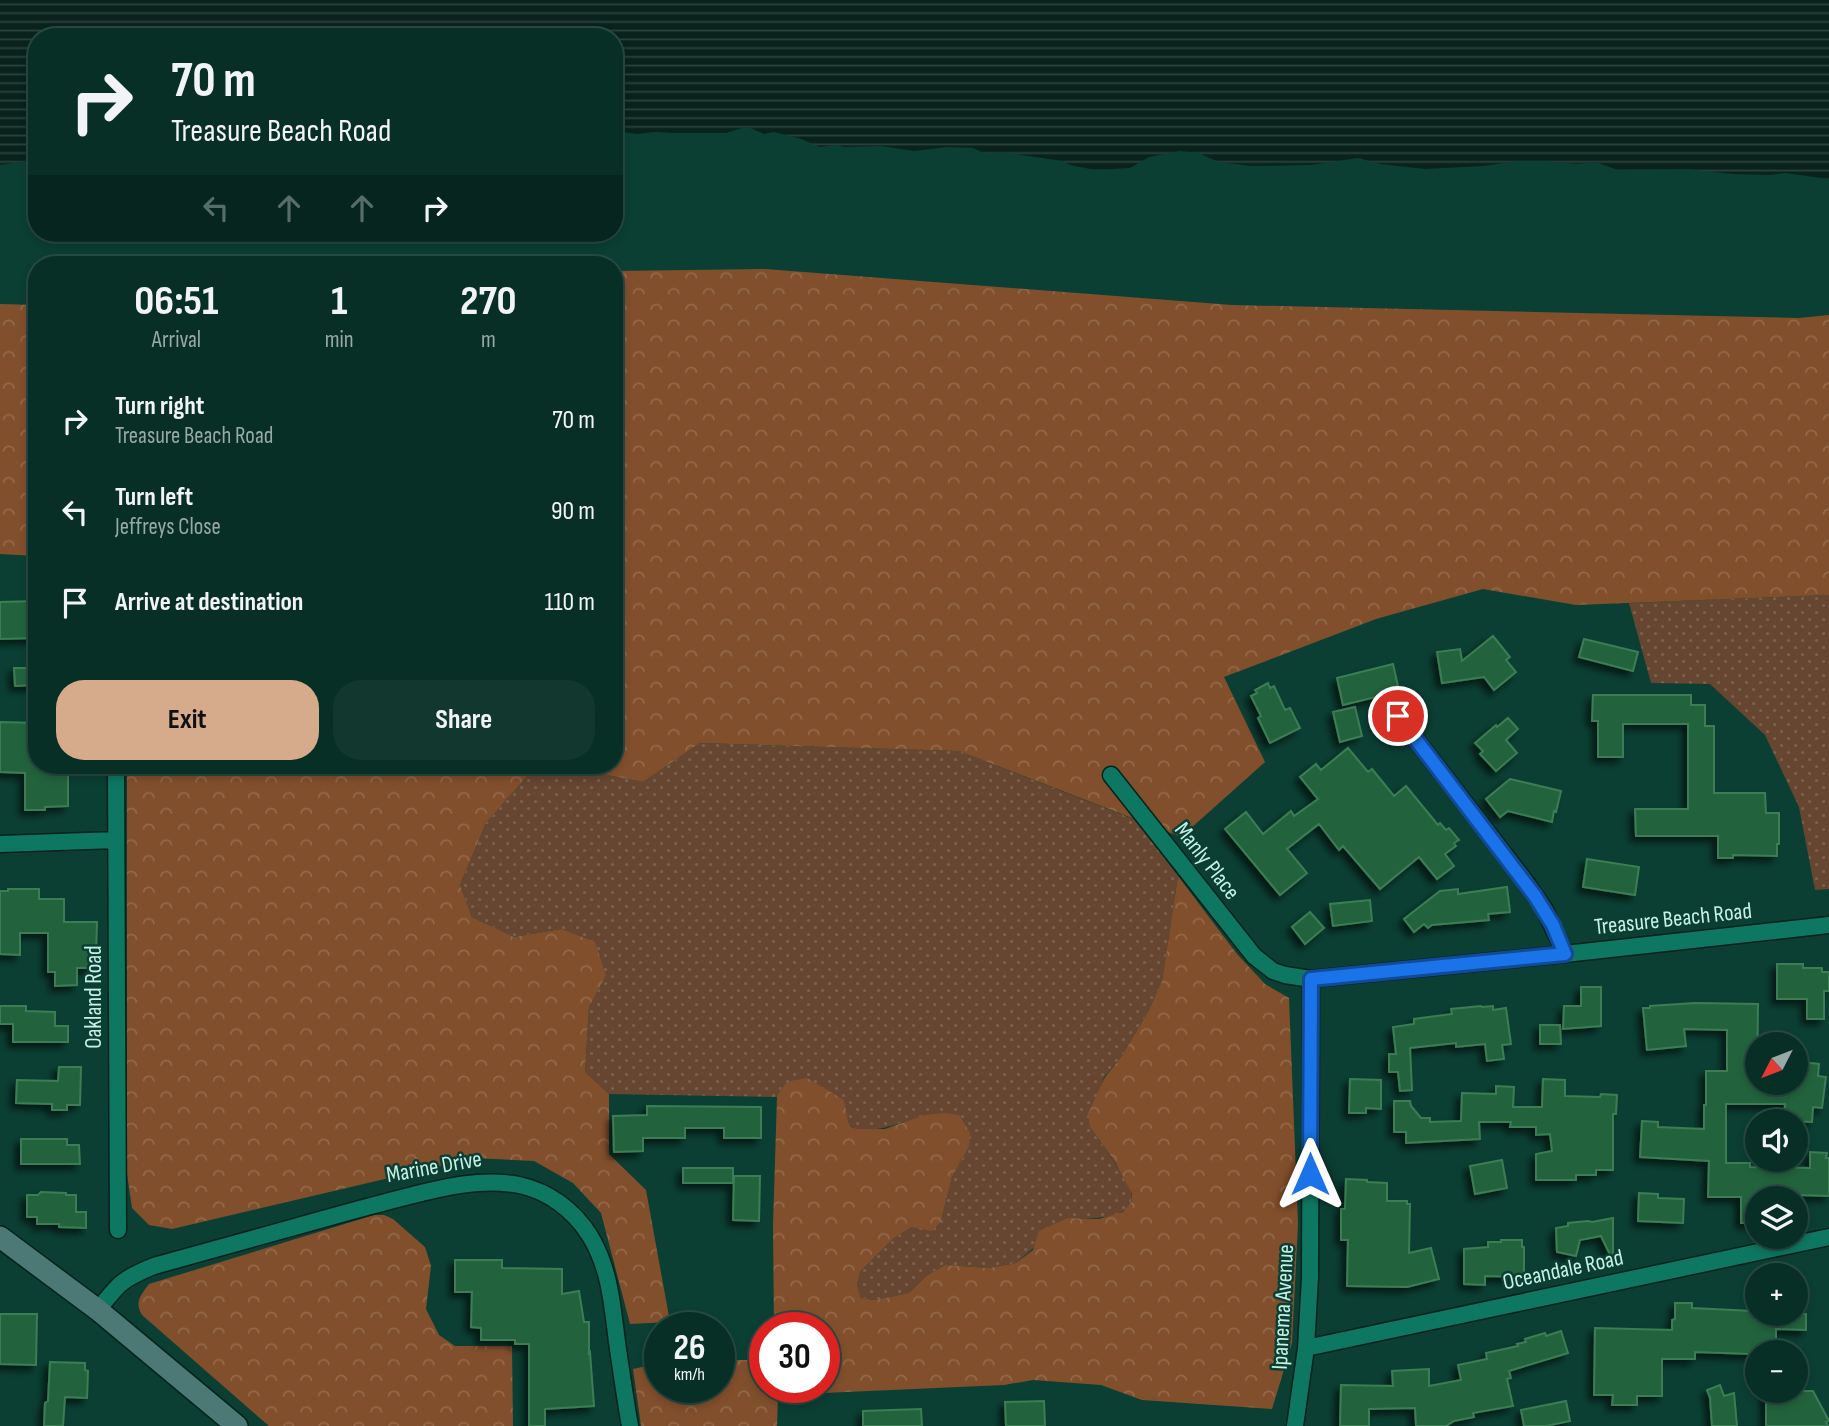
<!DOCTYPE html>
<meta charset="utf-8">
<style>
body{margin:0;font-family:"Sofia Sans Condensed",sans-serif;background:#11372e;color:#f1f3f6;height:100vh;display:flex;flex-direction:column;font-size:26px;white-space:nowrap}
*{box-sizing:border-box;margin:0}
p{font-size:23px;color:#98a9a7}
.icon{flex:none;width:38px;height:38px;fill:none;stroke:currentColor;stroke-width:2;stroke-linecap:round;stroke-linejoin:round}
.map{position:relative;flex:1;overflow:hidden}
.drawer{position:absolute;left:28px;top:256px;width:595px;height:518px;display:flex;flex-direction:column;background:#082f26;border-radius:28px;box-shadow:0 4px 10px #0003,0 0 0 2px #294a43}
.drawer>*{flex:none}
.hud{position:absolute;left:28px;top:28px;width:595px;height:214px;border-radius:28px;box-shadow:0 4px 10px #0003,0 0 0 2px #294a43;background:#082f26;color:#f1f3f6;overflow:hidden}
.needle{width:46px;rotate:228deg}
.controls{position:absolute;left:1745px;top:1032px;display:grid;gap:14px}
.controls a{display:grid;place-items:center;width:63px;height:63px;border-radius:50%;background:#082f26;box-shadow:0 4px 10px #0003,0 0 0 2px #294a43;font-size:35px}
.speed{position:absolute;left:644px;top:1312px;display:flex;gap:14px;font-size:35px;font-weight:700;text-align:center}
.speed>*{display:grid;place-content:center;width:91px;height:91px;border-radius:50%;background:#082f26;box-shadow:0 4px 10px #0003,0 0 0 2px #294a43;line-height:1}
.speed small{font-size:18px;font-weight:400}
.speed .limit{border:10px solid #d22;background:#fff;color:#111}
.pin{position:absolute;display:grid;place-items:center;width:60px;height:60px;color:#fff;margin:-30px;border:4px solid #fff;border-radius:50%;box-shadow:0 2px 7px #0007}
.me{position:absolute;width:77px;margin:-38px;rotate:0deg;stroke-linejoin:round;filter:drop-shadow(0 0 5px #0008)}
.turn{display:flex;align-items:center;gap:24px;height:147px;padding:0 28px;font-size:32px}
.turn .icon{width:91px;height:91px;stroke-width:2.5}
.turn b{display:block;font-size:49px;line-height:60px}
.lanes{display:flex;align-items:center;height:66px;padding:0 28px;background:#0003;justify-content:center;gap:35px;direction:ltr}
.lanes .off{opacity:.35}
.eta{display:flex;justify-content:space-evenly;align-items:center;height:119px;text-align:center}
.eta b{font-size:42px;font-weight:700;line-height:49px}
.cta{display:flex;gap:14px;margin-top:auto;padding:14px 28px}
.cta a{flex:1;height:80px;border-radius:28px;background:#d6ab8b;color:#111;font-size:28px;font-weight:700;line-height:80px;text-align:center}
.cta a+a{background:#11372e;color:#f1f3f6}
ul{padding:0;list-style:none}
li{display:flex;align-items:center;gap:21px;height:91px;padding:0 28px}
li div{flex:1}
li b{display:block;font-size:26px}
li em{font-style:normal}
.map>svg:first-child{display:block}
.grass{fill:url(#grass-dots)}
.forest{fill:url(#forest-crowns)}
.water{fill:url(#water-rules)}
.building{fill:#20643d;stroke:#3c7d54;stroke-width:2;filter:url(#shadow)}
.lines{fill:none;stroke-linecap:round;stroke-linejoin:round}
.street-casing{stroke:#05221b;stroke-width:19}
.secondary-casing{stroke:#05221b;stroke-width:24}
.street{stroke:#0e7762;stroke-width:16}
.secondary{stroke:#4c7876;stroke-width:21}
.route-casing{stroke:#114b97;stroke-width:18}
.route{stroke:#1a73e8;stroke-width:12}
.labels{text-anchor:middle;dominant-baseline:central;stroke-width:5;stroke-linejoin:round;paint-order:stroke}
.street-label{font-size:23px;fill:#c7f1e4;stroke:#0b3f33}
</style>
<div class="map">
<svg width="1829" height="1426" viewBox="0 0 1829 1426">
<defs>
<pattern id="grass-dots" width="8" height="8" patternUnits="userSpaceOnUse" patternTransform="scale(1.75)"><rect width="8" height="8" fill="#664631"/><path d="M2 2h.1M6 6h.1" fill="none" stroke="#7a614f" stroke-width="1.8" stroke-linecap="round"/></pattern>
<pattern id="forest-crowns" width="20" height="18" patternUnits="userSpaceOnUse" patternTransform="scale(1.75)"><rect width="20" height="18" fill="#824f2c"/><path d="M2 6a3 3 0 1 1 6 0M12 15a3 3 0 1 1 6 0" fill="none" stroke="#92694a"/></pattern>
<pattern id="water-rules" width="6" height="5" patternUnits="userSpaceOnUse" patternTransform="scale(1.75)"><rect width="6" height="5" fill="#09221b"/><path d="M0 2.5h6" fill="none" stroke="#2b433c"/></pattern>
<filter id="shadow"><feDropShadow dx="-5" dy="5" stdDeviation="3.5" flood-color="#0009"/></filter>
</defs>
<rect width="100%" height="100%" fill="#0b3f33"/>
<!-- grass -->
<path class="grass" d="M1829,595V889L1815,890L1799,807L1765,735L1710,684L1651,683L1629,603Z
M700,743L959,751L1136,820L1178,876L1162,981L1148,1012L1121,1057L1104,1077L1090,1127C1098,1139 1133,1185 1132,1198C1129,1222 1085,1218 1068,1218L1016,1263L989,1268L945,1265L926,1276L909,1293L875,1300L861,1298L857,1285L860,1272L894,1238L912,1227L941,1221L952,1177L969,1147L925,1115C910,1120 866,1137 852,1127C846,1122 845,1108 844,1100L783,1086L777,1097L609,1094L585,1072L589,1007L606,976L561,929L514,937L472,917L460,885L486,823L537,765H556L643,782Z"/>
<!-- forest -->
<path class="forest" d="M765,269L1232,305L1799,318L1829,315V595L1576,605L1483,589L1376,619L1224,677L1265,762L1181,837L959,751L700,743L643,782L556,765H614V271Z
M0,304L37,305V556L0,554Z
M127,765H537L486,823L460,885L472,917L514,937L561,929L595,942L606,976L589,1007L585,1072L609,1094V1154L646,1190L670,1322L630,1324L601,1213L573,1183L534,1161L474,1158L172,1229L149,1225L132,1208L127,1174Z
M1178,876L1237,954L1265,984L1289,998L1298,1224L1292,1343L1272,1409L1142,1400L1101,1385L1033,1380L1004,1385L778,1395L777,1426H641L633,1369L660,1363V1388H719V1360H765V1388H824V1328H774L773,1225L777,1097C785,1080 790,1081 807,1078L844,1100L848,1121L851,1127L857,1129H885L924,1115L945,1113L959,1115L970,1133L969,1147L952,1177L941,1221L932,1231L912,1227L894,1238L860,1272L857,1285L861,1298L875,1300L909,1293L926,1276L945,1265L989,1268L1016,1263L1033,1250L1039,1231L1068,1218L1099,1219L1123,1212L1132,1201V1194L1115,1162L1090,1127L1088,1114L1105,1077L1121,1057L1148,1012L1162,981Z
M374,1215H384L393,1219L425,1247L431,1266L426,1309L439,1335L455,1346H512L513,1426H269L142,1315C134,1302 141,1295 149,1284Z"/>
<!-- water -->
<path class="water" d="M0,0H1829V179L1785,173L1770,175L1732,174L1687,169L1618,170L1595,162L1577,164L1545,161H1517L1484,166L1425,169L1380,164L1358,158L1311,165L1251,166L1219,162L1198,153L1180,151L1149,157L1130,168L1095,170L1070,165L1062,161L1001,152L986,154L973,148L947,147L914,151L881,146L845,147L835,145L820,147L801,139L774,132L764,134L750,128H742L726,133H673L655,132L637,134L614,131V37H37V160L0,165Z"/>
<!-- building -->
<path class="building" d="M37,601V638L0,639V602Z
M1493,636L1510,657L1506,660L1516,672L1494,690L1484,677L1442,683L1437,652L1460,649L1462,661Z
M1584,639L1638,652L1633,671L1579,657Z
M1393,664L1398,686L1387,689L1388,694L1343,705L1337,678Z
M14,668H37V685L15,686Z
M1268,683L1270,688L1274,686L1285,710L1290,708L1300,728L1270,743L1258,718L1261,716L1251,696L1257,693L1255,690Z
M1593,695H1691V705H1705V726H1714V793H1765L1766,813H1779V844H1777V856L1733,855V858H1718V836H1636L1635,809H1688V724H1623V757H1598V721H1592Z
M1355,707L1362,736L1340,742L1333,712Z
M1508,718L1518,729L1506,740L1517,753L1496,771L1480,754L1483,751L1475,743L1496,725L1497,727Z
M0,722L37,723L36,765H68V806L45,807V810H25V773L0,772Z
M1348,748L1368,772L1372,769L1394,796L1406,786L1438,825L1440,823L1446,830L1449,828L1459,840L1454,843L1456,846L1445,854L1454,866L1437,879L1419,857L1380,889L1343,846L1339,850L1319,824L1287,849L1307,873L1280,895L1225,829L1246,812L1263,834L1291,811L1294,816L1318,799L1300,777L1316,764L1321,770Z
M1510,779L1561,791L1556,812L1554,811L1552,822L1508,811L1500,817L1486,799Z
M1587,859L1639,867L1635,895L1583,887Z
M1507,887L1510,912L1488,914L1489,920L1432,925L1428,928L1424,924L1414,932L1404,919L1440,891L1458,889V894Z
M8,889H39V899H64V922H97L96,954L93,953L92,964L88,968H77V985L55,986V972H48V933H20V955L0,954V891H8Z
M1370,900L1372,921L1333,926L1330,904Z
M1310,912L1324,928L1305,944L1292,927Z
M1777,964H1803V968H1822V972H1829V991H1824V1019H1807V999H1777Z
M1581,987H1601V1026L1563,1029L1564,1006H1581Z
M1695,1003L1758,1004L1757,1083H1796V1071H1801L1802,1062L1819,1064L1818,1076L1826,1077L1822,1108L1813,1107L1812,1122L1784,1121L1785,1104H1726V1163H1750V1167L1810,1168V1152L1827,1153L1826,1158H1829V1196L1796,1195V1199H1757V1223H1741V1197H1708L1709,1161L1640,1157L1642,1121L1658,1122V1127L1704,1129V1105H1706V1071H1727V1030L1684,1029L1686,1046L1647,1050L1643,1008H1650V1006Z
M0,1006H26V1011L55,1012V1026H68V1042H13V1024H0Z
M1481,1006L1482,1007L1493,1006V1010L1506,1008L1511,1044L1502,1045L1504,1059L1487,1061L1485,1044L1456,1047V1043L1410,1048L1412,1090L1400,1091L1398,1072H1389V1054H1396L1393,1027L1414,1024V1019L1452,1014L1451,1009Z
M1540,1025H1560L1561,1044H1540Z
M59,1067H81L80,1105H67V1110H52V1104L16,1103L17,1080L58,1081Z
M1350,1079L1381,1080V1109L1366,1108V1113H1349Z
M1543,1079L1565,1080V1096L1600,1097L1601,1094L1617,1095L1616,1114H1613V1170H1596V1175H1576V1180H1536V1154L1552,1151L1550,1134L1536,1135V1127H1510L1511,1122H1479L1480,1139L1406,1143V1132H1394V1101H1410L1411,1106L1421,1118H1430V1122L1461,1121L1462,1093L1496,1094V1086L1514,1087L1513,1107H1542Z
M647,1106L761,1107V1138H724V1128H685V1138H643V1151L614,1152L613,1116L647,1115Z
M21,1139H67V1145H79L80,1164H21Z
M1502,1160L1507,1188L1475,1194L1470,1166Z
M683,1168H733V1183H683Z
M734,1176H760L759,1221L733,1220Z
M1346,1179L1367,1180V1182L1387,1183V1201H1407V1204H1410L1409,1253L1431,1248L1439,1279L1407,1287L1347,1286L1348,1240H1341V1209H1345Z
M41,1192L66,1193V1195H76V1212H86V1228L59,1227V1224H37V1217H27V1195H38Z
M1639,1193L1658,1194V1198L1684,1199L1683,1223L1638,1221Z
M1613,1218V1261L1601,1236L1580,1240L1576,1256L1557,1252L1556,1228L1568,1226V1223L1588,1221L1592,1222Z
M1501,1240H1522V1247H1524V1277L1485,1276V1285L1464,1284V1249L1488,1247V1242H1501Z
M455,1260H502V1268L562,1269V1294L579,1291L584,1322H589V1353L590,1352L594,1406L545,1409V1426H529V1344H515V1340H481V1328L471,1327L472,1292H455Z
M1675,1303H1692V1308L1753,1311V1314H1806V1330L1776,1329V1353H1752L1751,1354L1695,1352V1359H1662V1396H1637V1405H1612L1613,1395H1594L1595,1328L1672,1330V1320L1675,1319Z
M0,1314H37L36,1365L0,1364Z
M1561,1331L1568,1353L1509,1371L1511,1378L1507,1379L1513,1406L1473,1413L1474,1417L1454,1421L1446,1426H1416L1415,1408L1369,1409V1426H1340L1341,1385L1393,1386L1392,1371L1429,1369V1386L1461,1380L1458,1365L1487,1359L1486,1353L1518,1346L1517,1344L1526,1342L1525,1339L1545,1333L1546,1336Z
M50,1362L85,1363V1370L88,1371L87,1398L65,1397L63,1426H44L45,1403L48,1401Z
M1720,1385L1724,1396L1734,1393L1737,1426H1712L1710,1398L1707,1390Z
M1766,1391H1813L1829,1421L1826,1422L1828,1426H1766Z
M1044,1401L1045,1426H1006L1005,1402Z
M1566,1401L1570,1421L1546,1426H1524L1521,1410Z
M921,1409L922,1426H863V1411Z"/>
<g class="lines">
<defs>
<path id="street" d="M1398,716L1525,881L1545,910L1565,954
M116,765L118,1230
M1111,775L1254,956L1273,971L1285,975L1311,979L1565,954L1829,925
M0,844L116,840
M98,1310C119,1283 122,1279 154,1266C212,1250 270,1234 327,1218C355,1210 382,1203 409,1196C445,1187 481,1178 519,1185C548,1191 574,1210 590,1236C610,1269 612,1304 617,1342C621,1370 625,1398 630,1426
M1306,1348L1829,1237
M1295,1426L1306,1348L1310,1277L1311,979"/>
<path id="secondary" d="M0,1237L98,1310L237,1426"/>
</defs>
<!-- street casing -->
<use href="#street" class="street-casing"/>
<!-- secondary casing -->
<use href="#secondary" class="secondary-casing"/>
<!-- street -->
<use href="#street" class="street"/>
<!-- secondary -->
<use href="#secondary" class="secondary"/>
</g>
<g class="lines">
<defs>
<path id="route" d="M1310,1174L1311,979L1565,954L1553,925L1535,896L1398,716"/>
</defs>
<!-- route casing -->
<use href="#route" class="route-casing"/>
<!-- route -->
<use href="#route" class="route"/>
</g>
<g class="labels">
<!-- street labels -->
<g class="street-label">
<text transform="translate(1207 861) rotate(52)">Manly Place</text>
<text transform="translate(1673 919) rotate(-6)">Treasure Beach Road</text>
<text transform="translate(94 997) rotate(-90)">Oakland Road</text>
<text transform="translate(434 1167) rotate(-10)">Marine Drive</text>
<text transform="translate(1563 1270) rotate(-12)">Oceandale Road</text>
<text transform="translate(1283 1307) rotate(-87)">Ipanema Avenue</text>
</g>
</g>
</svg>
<div class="controls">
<a><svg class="needle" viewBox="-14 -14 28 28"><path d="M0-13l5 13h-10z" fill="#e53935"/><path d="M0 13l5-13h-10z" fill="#98a9a7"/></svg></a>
<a><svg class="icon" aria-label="sound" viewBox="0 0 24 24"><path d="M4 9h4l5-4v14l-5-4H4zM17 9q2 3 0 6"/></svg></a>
<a><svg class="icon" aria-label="layers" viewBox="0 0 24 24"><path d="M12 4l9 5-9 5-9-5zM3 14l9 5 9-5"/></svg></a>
<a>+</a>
<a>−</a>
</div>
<div class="speed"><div>26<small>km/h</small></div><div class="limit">30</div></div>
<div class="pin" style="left:1398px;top:716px;background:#d93025"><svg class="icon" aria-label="arrive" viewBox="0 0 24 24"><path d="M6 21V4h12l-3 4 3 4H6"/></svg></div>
<svg class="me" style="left:1310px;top:1174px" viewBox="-20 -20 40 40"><path d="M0-17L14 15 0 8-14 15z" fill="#1a73e8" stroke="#fff" stroke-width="4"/></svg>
<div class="hud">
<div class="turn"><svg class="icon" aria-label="right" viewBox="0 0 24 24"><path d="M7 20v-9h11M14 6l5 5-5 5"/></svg><div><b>70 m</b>Treasure Beach Road</div></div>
<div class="lanes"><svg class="icon off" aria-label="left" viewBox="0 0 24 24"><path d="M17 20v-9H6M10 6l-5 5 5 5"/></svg><svg class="icon off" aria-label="ahead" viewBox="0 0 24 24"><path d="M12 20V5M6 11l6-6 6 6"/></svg><svg class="icon off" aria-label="ahead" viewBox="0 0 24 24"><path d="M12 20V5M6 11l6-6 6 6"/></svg><svg class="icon" aria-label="right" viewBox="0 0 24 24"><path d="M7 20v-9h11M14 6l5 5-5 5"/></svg></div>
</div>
<section class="drawer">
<div class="eta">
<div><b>06:51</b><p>Arrival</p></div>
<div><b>1</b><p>min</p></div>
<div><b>270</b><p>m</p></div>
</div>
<ul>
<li><svg class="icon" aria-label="right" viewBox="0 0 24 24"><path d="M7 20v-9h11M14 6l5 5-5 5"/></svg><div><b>Turn right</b><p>Treasure Beach Road</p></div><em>70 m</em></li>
<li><svg class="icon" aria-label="left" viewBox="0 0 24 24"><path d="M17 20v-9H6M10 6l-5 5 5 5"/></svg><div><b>Turn left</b><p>Jeffreys Close</p></div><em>90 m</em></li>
<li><svg class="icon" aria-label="arrive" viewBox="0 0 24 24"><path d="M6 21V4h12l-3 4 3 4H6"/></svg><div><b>Arrive at destination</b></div><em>110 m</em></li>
</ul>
<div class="cta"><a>Exit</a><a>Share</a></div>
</section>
</div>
